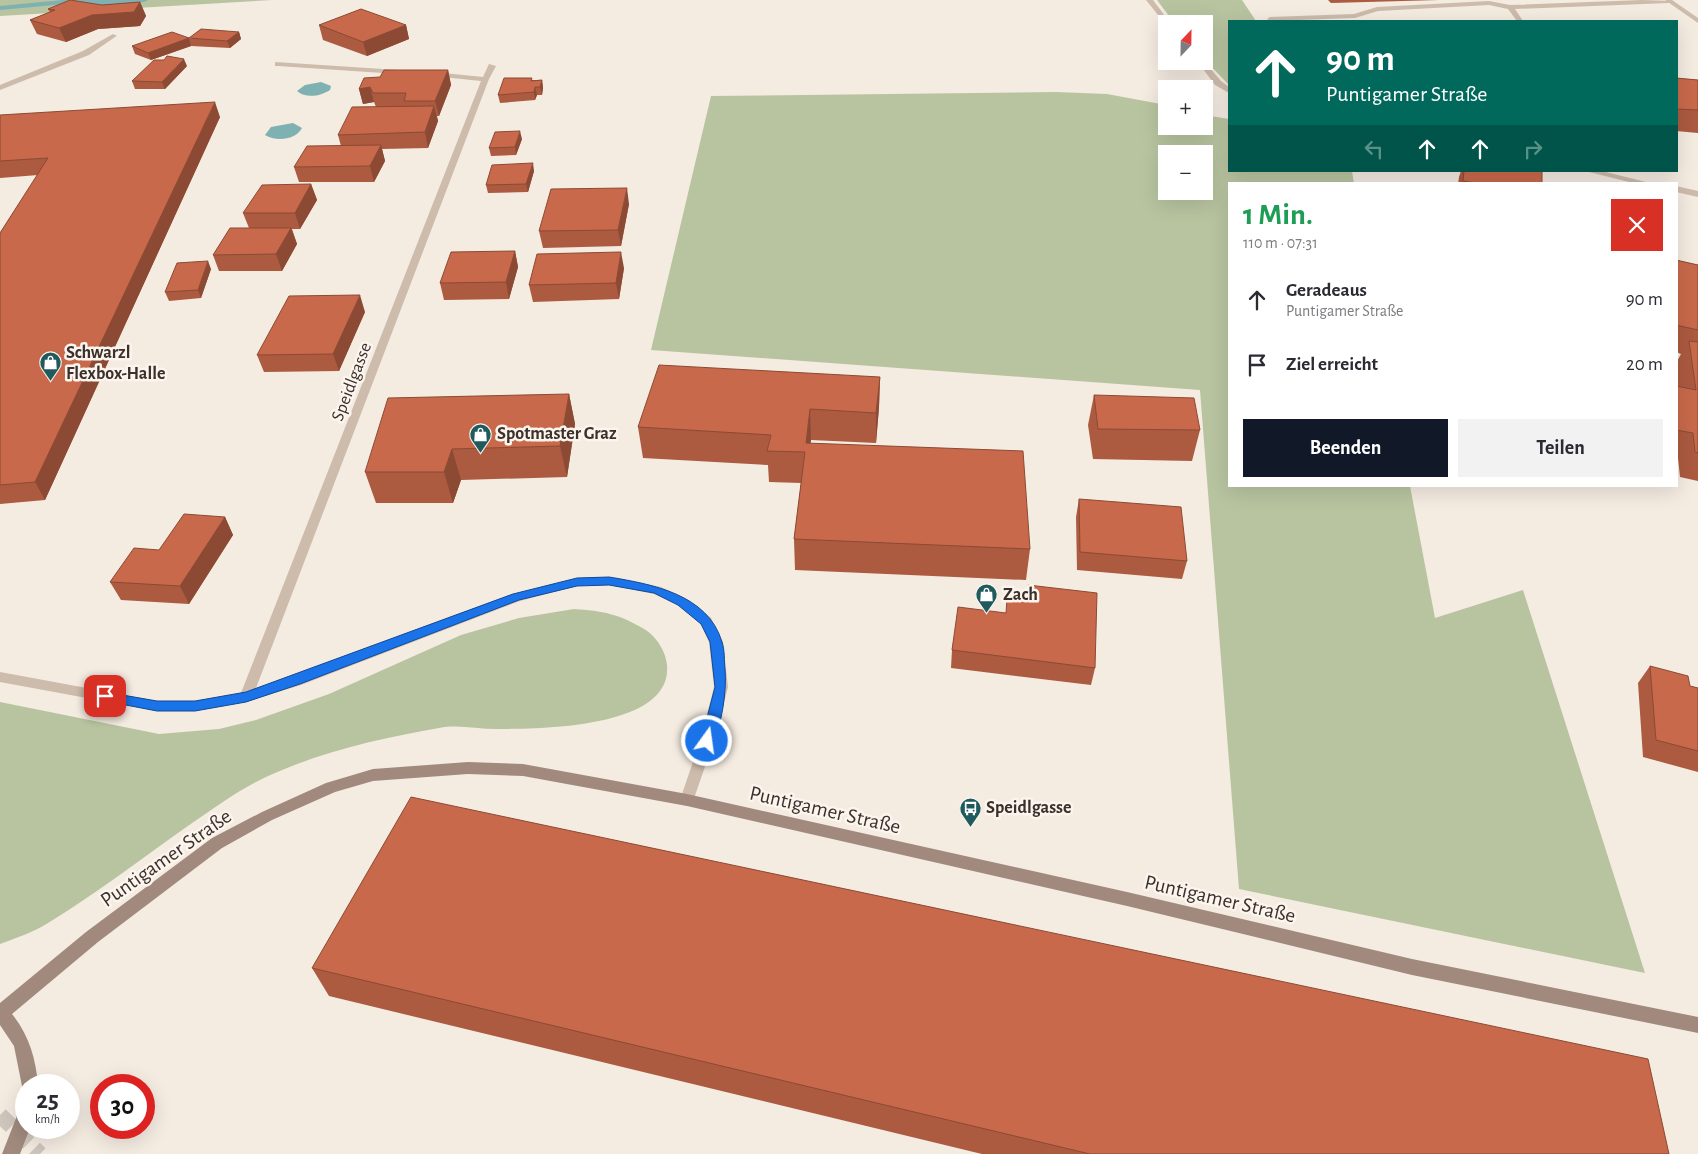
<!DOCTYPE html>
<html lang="de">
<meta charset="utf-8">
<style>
body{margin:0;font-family:"Alegreya Sans",sans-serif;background:#f2f2f3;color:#2b2b33;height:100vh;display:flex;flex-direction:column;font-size:19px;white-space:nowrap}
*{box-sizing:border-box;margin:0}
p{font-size:16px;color:#7c7c81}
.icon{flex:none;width:28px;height:28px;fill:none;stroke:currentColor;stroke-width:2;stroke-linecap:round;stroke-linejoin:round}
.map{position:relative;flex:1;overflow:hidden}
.panel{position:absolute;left:1228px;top:182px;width:450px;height:305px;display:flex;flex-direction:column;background:#fff;border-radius:0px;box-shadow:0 5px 20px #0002}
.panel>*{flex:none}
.hud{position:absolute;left:1228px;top:20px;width:450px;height:152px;border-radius:0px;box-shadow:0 5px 20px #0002;background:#00695c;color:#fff;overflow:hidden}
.needle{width:32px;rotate:22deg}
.buttons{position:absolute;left:1158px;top:15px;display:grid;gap:10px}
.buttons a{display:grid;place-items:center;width:55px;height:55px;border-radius:0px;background:#fff;box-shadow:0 5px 20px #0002;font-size:25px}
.speed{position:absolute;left:15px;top:1074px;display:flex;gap:10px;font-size:25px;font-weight:700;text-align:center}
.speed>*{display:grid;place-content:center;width:65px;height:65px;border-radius:50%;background:#fff;box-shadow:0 5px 20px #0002;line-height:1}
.speed small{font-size:12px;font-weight:400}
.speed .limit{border:8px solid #d22;background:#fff;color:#111}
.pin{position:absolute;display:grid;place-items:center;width:42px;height:42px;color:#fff;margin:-21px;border-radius:10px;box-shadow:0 2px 8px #0006}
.me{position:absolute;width:55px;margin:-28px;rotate:14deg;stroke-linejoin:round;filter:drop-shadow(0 0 4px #0008)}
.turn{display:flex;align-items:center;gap:18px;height:105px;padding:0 15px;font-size:22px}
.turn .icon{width:65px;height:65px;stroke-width:2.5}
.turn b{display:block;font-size:35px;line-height:42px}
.lanes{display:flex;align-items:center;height:48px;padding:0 15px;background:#0003;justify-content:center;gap:25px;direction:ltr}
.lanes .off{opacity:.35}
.round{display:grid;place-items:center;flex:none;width:52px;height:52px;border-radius:0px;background:#f2f2f3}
.head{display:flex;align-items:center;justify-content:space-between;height:85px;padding:0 15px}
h1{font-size:30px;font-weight:700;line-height:38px;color:#1e9e55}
.primary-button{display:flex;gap:10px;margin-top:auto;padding:10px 15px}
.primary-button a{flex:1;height:58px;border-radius:0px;background:#111827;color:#fff;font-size:20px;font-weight:700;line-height:58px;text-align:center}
.primary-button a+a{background:#f2f2f3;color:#2b2b33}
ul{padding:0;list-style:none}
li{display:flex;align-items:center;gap:15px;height:65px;padding:0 15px}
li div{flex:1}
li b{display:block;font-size:19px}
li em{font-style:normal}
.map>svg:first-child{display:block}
.green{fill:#b8c4a0;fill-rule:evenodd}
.water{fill:#7fb0b2}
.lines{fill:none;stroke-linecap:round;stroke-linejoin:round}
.stream{fill:#7fb0b2;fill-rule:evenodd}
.primary-tunnel{stroke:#cfc6bd;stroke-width:16;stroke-dasharray:16 8;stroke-linecap:butt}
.service{fill:#cdbbac;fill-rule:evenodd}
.minor{fill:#cdbbac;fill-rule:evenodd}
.secondary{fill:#a18a7d;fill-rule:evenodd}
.wall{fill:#ac5a40}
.shaded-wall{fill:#8c4a34}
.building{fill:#c8694b;stroke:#8c4a34}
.route{fill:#1a73e8;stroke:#114b97}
.labels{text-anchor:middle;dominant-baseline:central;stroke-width:5;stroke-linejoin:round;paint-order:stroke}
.poi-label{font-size:18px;font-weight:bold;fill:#3b302b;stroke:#fbf5ee;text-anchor:start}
.street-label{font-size:18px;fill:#3b302b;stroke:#fbf5ee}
.near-street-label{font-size:21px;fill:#3b302b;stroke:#fbf5ee}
</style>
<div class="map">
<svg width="1698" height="1154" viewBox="0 0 1698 1154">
<rect width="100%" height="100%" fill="#f4ebe1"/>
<!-- green -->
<path class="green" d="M0,0H272L0,16Z
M1157,0H1242L1256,21H1229V85L1204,59V24H1175Z
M1056,92L1107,94L1166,105V126H1204V115L1229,119V171H1352L1354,184H1229V486H1410L1435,618L1523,590L1645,973L1239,889L1200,390L651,350L711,96ZM1166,154H1204V191H1166Z
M574,609C603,611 619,614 644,629C655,635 666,651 667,665C673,729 538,729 496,729C477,729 457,724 439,728C381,738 320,752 266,777C238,790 211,810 185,828C140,860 95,894 48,923C34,932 16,938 0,944V702L159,734L219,729L256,720L329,694L461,635L519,618Z"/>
<!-- water -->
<path class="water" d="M321,82L331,86L330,90C321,96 306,99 297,91L305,85Z
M293,123L302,128C296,140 276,142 265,135L271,127Z"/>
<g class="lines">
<!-- stream -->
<path class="stream" d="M63,0H148L144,2L102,5L76,3L0,10V6Z"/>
<!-- primary-tunnel -->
<path class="primary-tunnel" d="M0,1115L40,1154"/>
<!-- service -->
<path class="service" d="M1642,0L1672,1L1669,3L1515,9L1523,21H1517L1508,9L1489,5L1378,11L1355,18L1270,21L1267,19L1270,17L1354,14L1377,7L1489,1L1510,5Z
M113,34L117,36L115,37L89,55L0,90V85L83,51Z"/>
<!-- minor -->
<path class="minor" d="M1146,0H1153L1171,24L1166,25Z
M1665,0H1672L1698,18V23Z
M1197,61H1204L1221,81L1229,87V93L1215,85Z
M275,62L398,70L402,72L398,74L278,66H275Z
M489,64L496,66L489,79L256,688L291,677L513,594L577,578L609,577L661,587L687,599L711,618L723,642L728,687L714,741L692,804L687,806L682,804L680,800L700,741L714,687L709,642L701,624L677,605L654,594L609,585L577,586L520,601L301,685L246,702L195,711H157L0,682V672L157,701H195L241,693L481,81L433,76L429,74L433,72L483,77Z
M1585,171H1602L1654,184H1637Z
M1676,186L1698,191V197L1676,192Z"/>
<!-- secondary -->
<path class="secondary" d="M468,762L523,764L687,794L1127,892L1412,959L1698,1017V1033L1412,975L1127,906L687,806L523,776L468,774L373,781L335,792L272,820L222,848L98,942L12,1014C29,1035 36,1059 38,1085H26V1093L23,1091L14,1046L0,1025V1003L86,932L212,838L262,812L326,783L373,769Z
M26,1105V1128H30L20,1154H2L20,1108Z"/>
</g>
<!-- wall -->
<path class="wall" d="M1328,0H1439L1331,3Z
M140,2L146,16L140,26L98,29L66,42L37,34L30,20L50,12L48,9Z
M319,25H406L409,39L367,56L323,40Z
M239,32L241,39L230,48L191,46L151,60L135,54L132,46Z
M187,66L165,89H135L132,81Z
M448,70L451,85L439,116H437L438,121L428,148L382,149L385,161L374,182H299L294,167L341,146L338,135L376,107L374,102L363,104L359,89L380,77Z
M1676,78L1698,80V133L1676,131Z
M532,80H542L543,88L542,95H537L535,100L500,103L498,95Z
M0,115L220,117L45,500L0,504V233L38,175L0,178Z
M522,139L516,155L491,156L489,148Z
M534,171L528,192L488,193L486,185Z
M1461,171H1542V184H1458L1459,177Z
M311,184L317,200L300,229H292L297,244L282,271H219L213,255L249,228L243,213Z
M629,204L621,246L543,248L539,231Z
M515,251L518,267L509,299L444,300L440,283Z
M1676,260L1698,265V481L1680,477L1678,458H1676V386H1678L1676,374V363L1681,354L1676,352Z
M624,268L619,299L533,302L529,285Z
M211,269L201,298L169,301L165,292Z
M365,312L339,371L264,372L257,355Z
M880,377L879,407L876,443L811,440L810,443L1030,549L1026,580L795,570L794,539L801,483L769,482L768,465L643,458L638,427Z
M569,394L575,424L567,477L461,480L453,503H376L365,472Z
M1094,395L1200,430L1192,461L1093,459L1088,425Z
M1079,499L1187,561L1182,579L1077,570L1076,517Z
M225,517L233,535L189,604L121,600L110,582L159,550Z
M1028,585L1095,668L1091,685L951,668L952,650L1006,613L1026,601Z
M1650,666L1690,686L1698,688V772L1643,757L1638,683Z
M312,968L1669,1154H982L329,996Z"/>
<!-- shaded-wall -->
<path class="shaded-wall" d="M140,2L146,16L140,26L98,29L66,42L59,28L92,15Z
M406,25L409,39L367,56L363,42Z
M239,32L241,39L230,48L227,41Z
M189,38L191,46L151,60L148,53Z
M184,59L187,66L165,89L162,82Z
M448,70L451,85L439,116L435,101Z
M542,80L543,88L542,95L540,87Z
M370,87L374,102L363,104L359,89Z
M535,87L537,95L535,100L534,92Z
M215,102L220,117L45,500L35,482Z
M434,106L438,121L428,148L425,132Z
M520,131L522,139L516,155L515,147Z
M381,145L385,161L374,182L370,166Z
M533,163L534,171L528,192L526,184Z
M311,184L317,200L300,229L295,213Z
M627,188L629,204L621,246L618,230Z
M291,228L297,244L282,271L276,254Z
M515,251L518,267L509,299L506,282Z
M621,252L624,268L619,299L616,283Z
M208,261L211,269L201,298L198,290Z
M360,295L365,312L339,371L333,354Z
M880,377L879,407L876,443V413Z
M569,394L575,424L567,477L560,446Z
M810,409L811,440L807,474L806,443Z
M452,449L461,480L453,503L444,472Z
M225,517L233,535L189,604L180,586Z"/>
<!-- building -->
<path class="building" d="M70,0L102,5L140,2L134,12L92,15L59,28L30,20L55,10L48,9Z
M361,9L406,25L363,42L319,25Z
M201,29L239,32L227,41L189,38Z
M172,32L189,38L148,53L132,46Z
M167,56L184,59L162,82L132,81L154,60H164Z
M384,70H448L435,101H404L406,93H373L370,87L359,89L364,78L380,77Z
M504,78H532L531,81L542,80L540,87H535L534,92L498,95Z
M1676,78L1698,80V110L1676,109Z
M215,102L35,482L0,485V233L48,158L0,161V115Z
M434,106L425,132L338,135L352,107Z
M520,131L515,147L489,148L495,132Z
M381,145L370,166L294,167L307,146Z
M533,163L526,184L486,185L492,165Z
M1464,171H1542V184H1482L1463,181Z
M311,184L295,213H243L262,185Z
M627,188L618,230L539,231L551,189Z
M230,228H291L276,254L213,255Z
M515,251L506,282L440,283L451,252Z
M621,252L616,283L529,285L537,254Z
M1676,260L1698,265V330L1676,325Z
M208,261L198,290L165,292L177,263Z
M360,295L333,354L257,355L289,296Z
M1689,341L1698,342V453L1695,452L1693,433L1676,430V386L1696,390Z
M659,365L880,377L876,413L810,409L806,443L1023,451L1030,549L794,539L805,452L767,451L771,435L638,427Z
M569,394L560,446L452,449L444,472H365L388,398Z
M1094,395L1194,398L1200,430L1098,429Z
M1079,499L1181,507L1187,561L1080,552Z
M184,514L225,517L180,586L110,582L134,548L159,550Z
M1028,585L1097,593L1095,668L952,650L958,607L1006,613L1007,599L1027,601Z
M1650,666L1688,676L1690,686L1698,688V751L1656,740Z
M411,797L1648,1059L1669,1154H1090L312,968Z"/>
<!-- route -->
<path class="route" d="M609,577C651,584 708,594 722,642C725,651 724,661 725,669C727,690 722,725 712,744H703L701,741L715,687L710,642L701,624L678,605L654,593L609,585L577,586L519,600L300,684L246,702L195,711H157L105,701L99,696L105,692L157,701H195L246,692L513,594L577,578Z"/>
<!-- icons -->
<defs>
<symbol id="shop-pin" viewBox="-11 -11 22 30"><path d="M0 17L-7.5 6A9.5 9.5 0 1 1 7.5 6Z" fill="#1f5a5e" stroke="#fbf5ee"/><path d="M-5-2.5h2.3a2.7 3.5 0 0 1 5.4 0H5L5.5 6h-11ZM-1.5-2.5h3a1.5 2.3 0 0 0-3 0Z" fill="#fff"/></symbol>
<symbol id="bus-pin" viewBox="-11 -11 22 30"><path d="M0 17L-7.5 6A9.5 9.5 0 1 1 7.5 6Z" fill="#1f5a5e" stroke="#fbf5ee"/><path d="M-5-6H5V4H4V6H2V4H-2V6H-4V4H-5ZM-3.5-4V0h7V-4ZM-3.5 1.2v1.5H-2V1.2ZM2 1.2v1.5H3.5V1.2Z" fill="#fff"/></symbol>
</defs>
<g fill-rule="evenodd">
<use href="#shop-pin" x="38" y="350" width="25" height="34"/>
<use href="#shop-pin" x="468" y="422" width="25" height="34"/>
<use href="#shop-pin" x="974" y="582" width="25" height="34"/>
<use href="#bus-pin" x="958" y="796" width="25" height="34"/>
</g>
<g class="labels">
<!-- poi labels -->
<g class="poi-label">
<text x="66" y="353">Schwarzl<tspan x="66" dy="21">Flexbox-Halle</tspan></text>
<text x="497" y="434">Spotmaster Graz</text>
<text x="1003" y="595">Zach</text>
<text x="986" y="808">Speidlgasse</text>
</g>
<!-- street labels -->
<g class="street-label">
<text transform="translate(352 382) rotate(-69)">Speidlgasse</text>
</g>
<!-- near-street labels -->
<g class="near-street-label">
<text transform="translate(825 810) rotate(13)">Puntigamer Straße</text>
<text transform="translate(166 858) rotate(-35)">Puntigamer Straße</text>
<text transform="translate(1220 899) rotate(13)">Puntigamer Straße</text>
</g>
</g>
</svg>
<div class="buttons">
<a><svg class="needle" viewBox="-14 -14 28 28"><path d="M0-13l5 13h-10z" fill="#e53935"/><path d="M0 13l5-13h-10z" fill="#7c7c81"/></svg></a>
<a>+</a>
<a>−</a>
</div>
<div class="speed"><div>25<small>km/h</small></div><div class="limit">30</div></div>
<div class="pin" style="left:105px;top:696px;background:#d93025"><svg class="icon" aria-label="arrive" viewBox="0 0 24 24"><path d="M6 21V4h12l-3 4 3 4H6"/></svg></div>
<svg class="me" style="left:707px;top:741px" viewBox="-20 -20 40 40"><circle r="17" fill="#1a73e8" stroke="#fff" stroke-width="3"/><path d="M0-11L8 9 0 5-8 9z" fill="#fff"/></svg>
<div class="hud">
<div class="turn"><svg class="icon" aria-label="ahead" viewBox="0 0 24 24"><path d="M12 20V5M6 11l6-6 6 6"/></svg><div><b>90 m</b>Puntigamer Straße</div></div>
<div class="lanes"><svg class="icon off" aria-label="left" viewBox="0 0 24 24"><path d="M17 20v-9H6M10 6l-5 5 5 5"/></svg><svg class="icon" aria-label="ahead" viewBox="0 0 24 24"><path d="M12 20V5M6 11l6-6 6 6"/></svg><svg class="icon" aria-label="ahead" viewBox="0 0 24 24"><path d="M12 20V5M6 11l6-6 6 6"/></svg><svg class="icon off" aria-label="right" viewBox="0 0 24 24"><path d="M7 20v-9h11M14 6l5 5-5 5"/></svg></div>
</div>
<section class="panel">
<div class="head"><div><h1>1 Min.</h1><p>110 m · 07:31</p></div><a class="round" style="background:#d93025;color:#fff"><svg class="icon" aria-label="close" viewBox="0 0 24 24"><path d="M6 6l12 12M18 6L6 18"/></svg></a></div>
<ul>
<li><svg class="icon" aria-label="ahead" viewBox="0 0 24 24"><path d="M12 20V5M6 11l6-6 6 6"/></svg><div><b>Geradeaus</b><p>Puntigamer Straße</p></div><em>90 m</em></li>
<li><svg class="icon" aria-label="arrive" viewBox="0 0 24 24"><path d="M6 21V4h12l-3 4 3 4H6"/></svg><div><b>Ziel erreicht</b></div><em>20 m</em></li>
</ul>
<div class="primary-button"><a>Beenden</a><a>Teilen</a></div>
</section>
</div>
